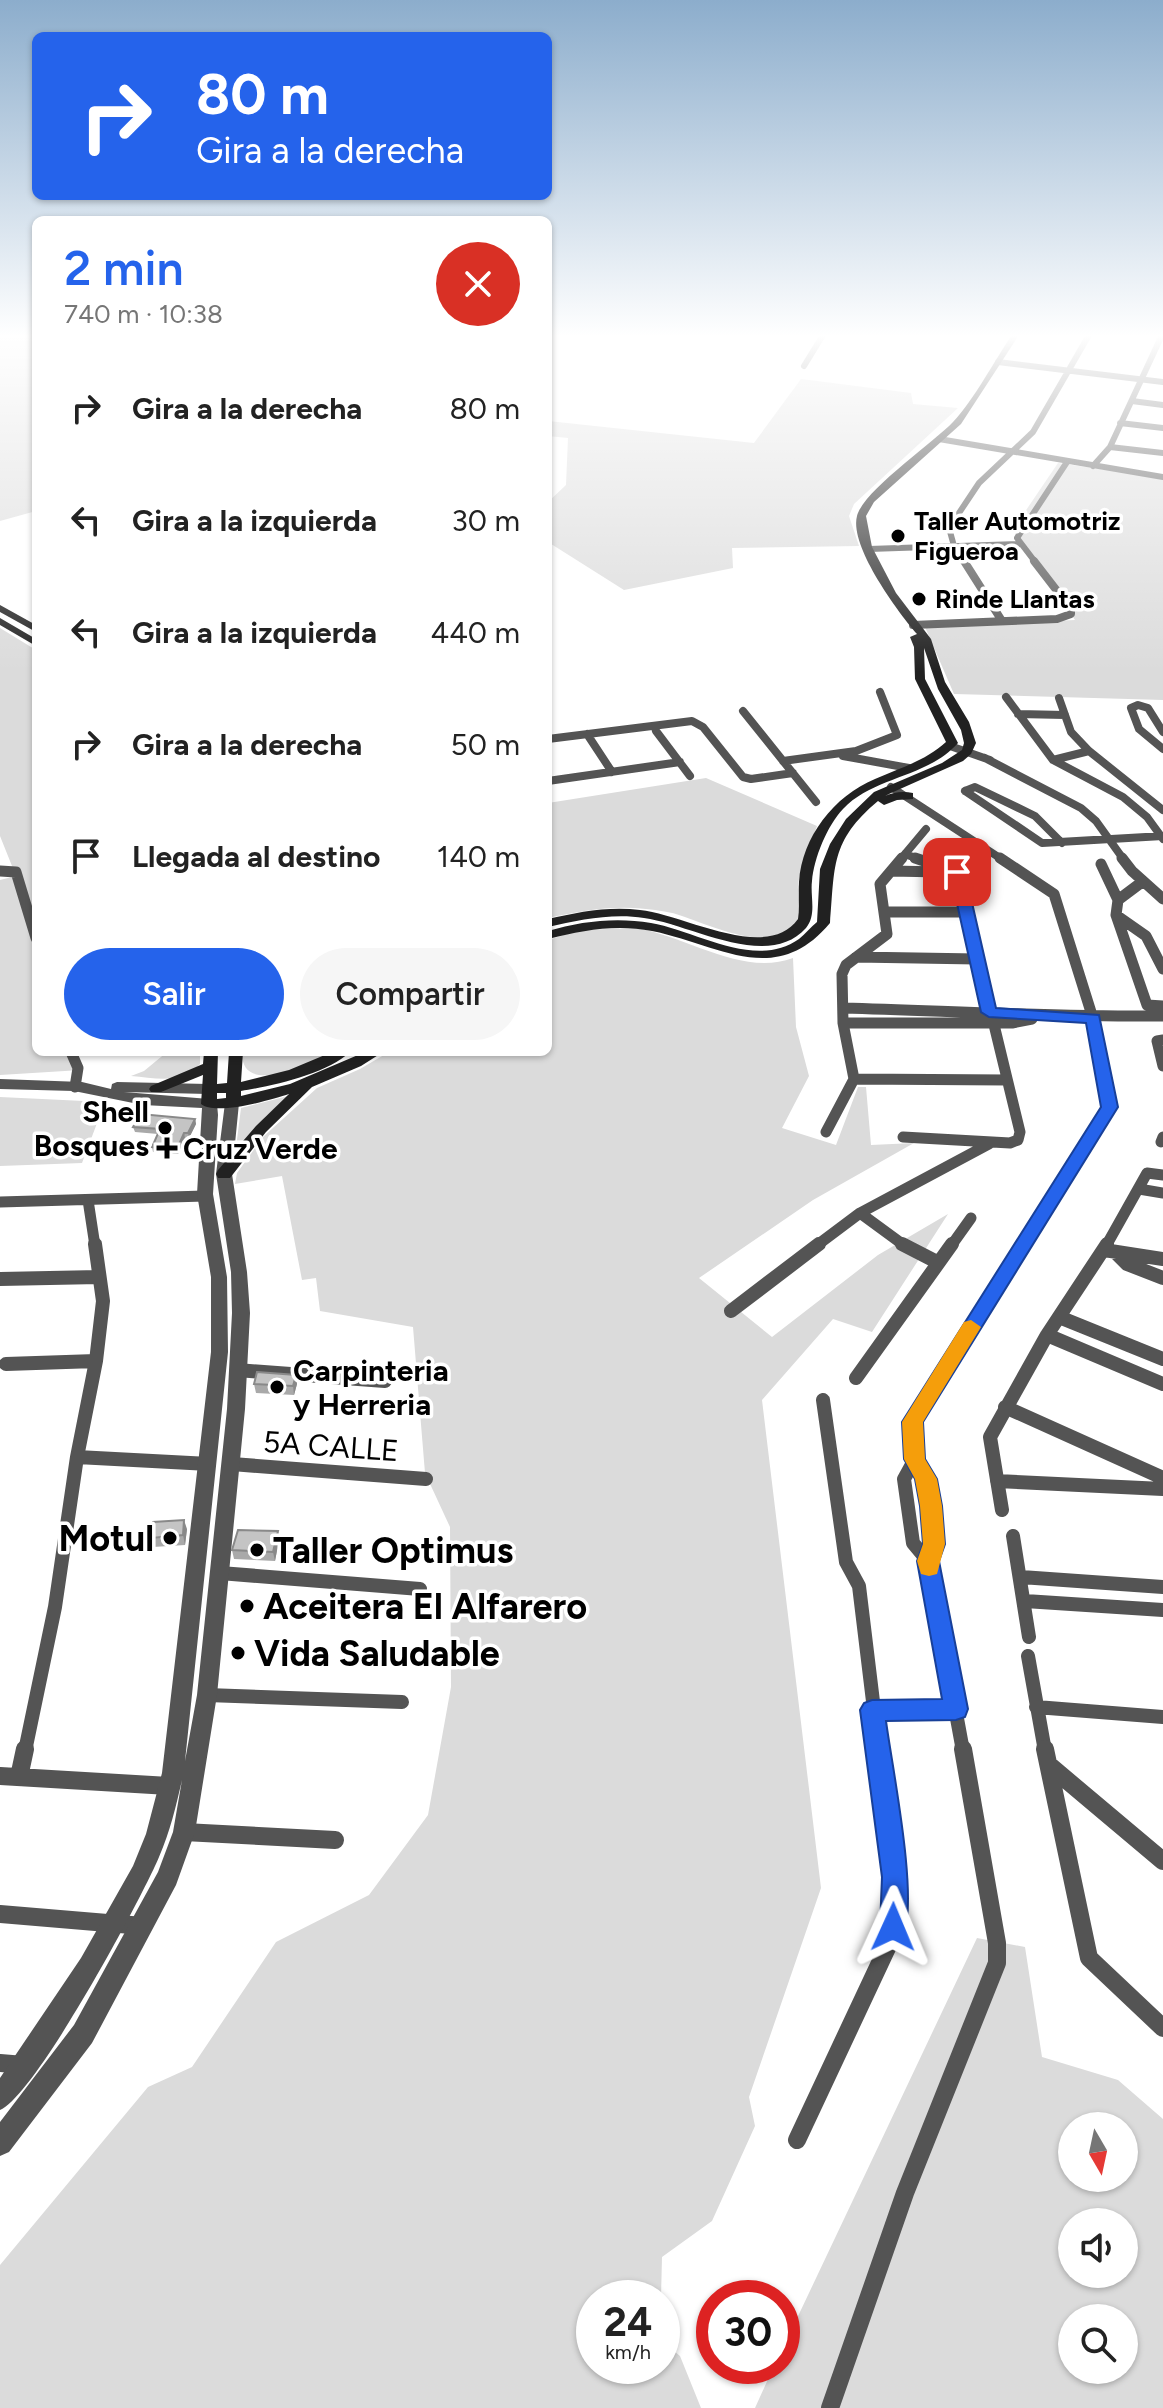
<!DOCTYPE html>
<html lang="es">
<meta charset="utf-8">
<style>
body{margin:0;font-family:Figtree,sans-serif;background:#f6f6f6;color:#222;height:100vh;display:flex;flex-direction:column;font-size:30px;white-space:nowrap}
*{box-sizing:border-box;margin:0}
p{font-size:26px;color:#767676}
.icon{flex:none;width:44px;height:44px;fill:none;stroke:currentColor;stroke-width:2;stroke-linecap:round;stroke-linejoin:round}
.map{position:relative;flex:1;overflow:hidden}
.sheet{position:absolute;left:32px;top:216px;width:520px;height:840px;display:flex;flex-direction:column;background:#fff;border-radius:12px;box-shadow:0 2px 6px #0004}
.sheet>*{flex:none}
.top-card{position:absolute;left:32px;top:32px;width:520px;height:168px;border-radius:12px;box-shadow:0 2px 6px #0004;background:#2563eb;color:#fff;overflow:hidden}
.needle{width:52px;rotate:171deg}
.controls{position:absolute;left:1058px;top:2112px;display:grid;gap:16px}
.controls a{display:grid;place-items:center;width:80px;height:80px;border-radius:50%;background:#fff;box-shadow:0 2px 6px #0004;font-size:40px}
.speed{position:absolute;left:576px;top:2280px;display:flex;gap:16px;font-size:40px;font-weight:700;text-align:center}
.speed>*{display:grid;place-content:center;width:104px;height:104px;border-radius:50%;background:#fff;box-shadow:0 2px 6px #0004;line-height:1}
.speed small{font-size:20px;font-weight:400}
.speed .limit{border:12px solid #d22;background:#fff;color:#111}
.pin{position:absolute;display:grid;place-items:center;width:68px;height:68px;color:#fff;margin:-34px;border-radius:16px;box-shadow:0 4px 12px #0006}
.me{position:absolute;width:88px;margin:-44px;rotate:1deg;stroke-linejoin:round;filter:drop-shadow(0 0 6px #0008)}
.turn{display:flex;align-items:center;gap:28px;height:168px;padding:0 32px;font-size:36px}
.turn .icon{width:104px;height:104px;stroke-width:2.5}
.turn b{display:block;font-size:56px;line-height:68px}
.round{display:grid;place-items:center;flex:none;width:84px;height:84px;border-radius:42px;background:#f6f6f6}
.summary{display:flex;align-items:center;justify-content:space-between;height:136px;padding:0 32px}
h1{font-size:48px;font-weight:600;line-height:60px;color:#2563eb}
.primary-button{display:flex;gap:16px;margin-top:auto;padding:16px 32px}
.primary-button a{flex:1;height:92px;border-radius:48px;background:#2563eb;color:#fff;font-size:32px;font-weight:600;line-height:92px;text-align:center}
.primary-button a+a{background:#f6f6f6;color:#222}
ul{padding:0;list-style:none}
li{display:flex;align-items:center;gap:24px;height:112px;padding:0 32px}
li div{flex:1}
li b{display:block;font-size:30px}
li em{font-style:normal}
.map>svg:first-child{display:block}
.green{fill:#dbdbdb;fill-rule:evenodd}
.lines{fill:none;stroke-linecap:round;stroke-linejoin:round}
.minor-far4{stroke:#545454;stroke-width:6}
.minor-far3{stroke:#545454;stroke-width:8}
.minor-far2{stroke:#545454;stroke-width:11}
.minor-far1{stroke:#545454;stroke-width:14}
.minor{stroke:#545454;stroke-width:18}
.tertiary{fill:#545454;fill-rule:evenodd}
.secondary{fill:#212121;fill-rule:evenodd}
.wall{fill:#a9a9a9}
.shaded-wall{fill:#898989}
.building{fill:#c4c4c4;stroke:#898989;stroke-width:2}
.route{fill:#2563eb;stroke:#184099;stroke-width:2}
.slow{fill:#f59e0b}
.poi-dot{fill:#000;stroke:#fff;stroke-width:3}
.labels{text-anchor:middle;dominant-baseline:central;stroke-width:7;stroke-linejoin:round;paint-order:stroke}
.far-poi-label{font-size:26px;font-weight:bold;fill:#000;stroke:#fff;text-anchor:start}
.poi-label{font-size:30px;font-weight:bold;fill:#000;stroke:#fff;text-anchor:start}
.street-label{font-size:30px;fill:#000;stroke:#fff}
.near-poi-label{font-size:36px;font-weight:bold;fill:#000;stroke:#fff;text-anchor:start}
</style>
<div class="map">
<svg width="1163" height="2408" viewBox="0 0 1163 2408">
<rect width="100%" height="100%" fill="#fff"/>
<!-- green -->
<path class="green" d="M0,335H36V511L0,521Z
M801,379L911,393L913,404L958,408L854,504L849,516L859,546L732,548L733,568L624,590L548,542V502L566,485L568,438L548,436V421L754,443Z
M1058,463L1163,478V700L954,694L925,627L1075,620L1016,538L1014,528Z
M0,628L36,650V1052H75L81,1070L0,1075V880L16,876L0,836Z
M706,778L817,826C810,845 801,864 798,885C797,896 803,910 797,921C775,957 710,925 682,916C671,912 658,910 646,909C613,905 580,911 548,918V803Z
M636,928C689,937 743,977 793,958L796,1027L809,1076L782,1128L836,1145L858,1087H866L871,1145L914,1143L813,1200L699,1278L772,1337L878,1255L948,1214L872,1332L833,1319L762,1400L821,1888L749,2097L755,2126L712,2221L662,2257L661,2298H594V2366H662V2341L680,2356L701,2408H0V2265L148,2087L192,2067L276,1942L369,1895L428,1815L451,1687L450,1527L425,1473L413,1327L320,1311L316,1278L302,1280L282,1176L235,1184L237,1173L263,1137L317,1088L360,1069L389,1052H548V940L580,930Z
M167,1052H200V1064C182,1085 156,1078 131,1076L144,1071Z
M242,1052H333C312,1062 241,1099 242,1052Z
M292,1095L266,1116L235,1155L241,1108Z
M0,1097L105,1102L82,1163L0,1166Z
M977,1938L1025,1947L1042,2057L1118,2080L1163,2119V2408H755L774,2366H782V2350ZM1072,2126H1124V2178H1072ZM1072,2222H1124V2274H1072ZM1072,2318H1124V2370H1072Z"/>
<g class="lines">
<!-- minor-far4 -->
<path class="minor-far4" d="M998,362L1163,382
M804,366L823,335
M1132,401L1163,405
M1120,423L1163,428
M939,439L1163,477
M1110,447L1163,453
M1093,466L1110,447L1162,335
M869,549L1020,544
M965,563L954,546L949,528L979,483L1033,432L1089,335
M1036,563L1017,538L1067,462"/>
<!-- minor-far3 -->
<path class="minor-far3" d="M964,561L1002,621
M913,625L1057,619L1071,614V609L1034,561
M1006,697L1053,760L1123,797L1147,817L1163,839
M1059,698L1071,732L1089,751L1163,810
M743,711L816,802
M1018,714L1065,715
M656,731L690,776
M1163,732L1148,708L1138,705L1131,708L1139,729L1163,749
M587,734L612,772
M548,739L692,721L703,727L743,777L751,779L793,773
M950,746L990,760
M843,756L909,768
M985,758L1081,808L1096,821L1124,860
M1053,760L1089,751
M783,761L856,751L897,735L880,692
M548,781L680,762
M891,787L1003,860
M965,791L1042,843L1163,836
M965,791L975,787L1035,816L1062,843
M905,854L921,860
M900,860L926,829"/>
<!-- minor-far2 -->
<path class="minor-far2" d="M1000,858L1054,894L1096,1028L1109,1107L1022,1246
M1122,858L1132,871L1163,899
M1101,864L1118,900L1116,915L1147,1005L1163,1006
M0,871L16,872L36,938
M891,871L942,872
M1118,900L1142,882
M884,912H966
M1116,915L1146,936L1163,969
M856,957L977,959
M844,1008C951,1011 1056,1017 1163,1016
M843,1023H1012L1032,1019
M1163,1040L1157,1041L1163,1066
M71,1052L78,1068L75,1087
M854,1079L1007,1080
M826,1132L854,1079L843,1023L842,974L846,965L887,934L880,884L902,858
M903,1137L1010,1143L1018,1140L1020,1132L957,872L915,858
M1161,1142L1163,1137
M1139,1189L1163,1193
M88,1200L95,1246
M0,1202L205,1196
M860,1213L905,1246
M816,1246L860,1213L989,1144
M951,1246L971,1218
M1106,1246L1147,1173L1163,1175"/>
<!-- minor-far1 -->
<path class="minor-far1" d="M902,1244L937,1262
M1104,1250L1163,1259
M1115,1252L1127,1264L1163,1278
M0,1279L99,1277
M731,1311L819,1244
M1059,1317L1163,1359
M1047,1335L1163,1384
M6,1364L96,1361
M237,1370L385,1381
M856,1378L952,1244
M823,1400L846,1562L859,1586L879,1751
M1005,1407L1163,1478
M77,1457L209,1464
M915,1459L904,1479L913,1543L928,1561L963,1751
M232,1464L426,1479
M997,1481L1163,1489
M1002,1510L990,1437L1047,1335L1107,1244
M1013,1536L1029,1637
M928,1561L934,1544L931,1506L926,1479L915,1459L912,1422L1023,1244
M220,1573L420,1589
M1021,1577L1163,1587
M1025,1601L1163,1610
M1028,1656L1045,1751
M207,1695L402,1702
M1036,1707L1163,1717
M872,1710L956,1709
M25,1751L55,1607L77,1457L96,1361L103,1301L95,1244"/>
<!-- minor -->
<path class="minor" d="M1045,1749L1089,1958L1163,2028
M1050,1766L1163,1861
M0,1776L169,1786
M19,1777L25,1749
M184,1832L335,1840
M0,1914L143,1926
M0,2063L24,2065
M797,2140L887,1948C905,1885 886,1813 879,1749
M830,2408L905,2193L997,1963V1943L963,1749"/>
<!-- tertiary -->
<path class="tertiary" d="M0,1079L82,1082L111,1089L112,1084L117,1082L208,1084L215,1089L208,1094L124,1092L209,1099L217,1104L218,1115L213,1194L227,1277L228,1352L185,1761L197,1695L227,1409L232,1313L231,1272L216,1174L225,1103L232,1098L239,1103L232,1174L247,1272L250,1313L245,1409L217,1695L195,1832L176,1885L92,2043L9,2152L0,2156V2122L74,2025L158,1872L173,1832L182,1780C176,1806 170,1832 159,1857C141,1900 35,2096 0,2110V2078L81,1958L133,1866L146,1834L162,1773L211,1352V1277L197,1194L202,1108L143,1105L74,1091L0,1089Z"/>
<!-- secondary -->
<path class="secondary" d="M1012,335H1019L961,424L874,502L866,516L872,547L896,593L931,639L945,682L969,722L976,743L971,754L963,761L891,793L885,796C894,792 903,791 913,793V799L897,800L884,805L878,801C830,841 835,867 830,923C775,989 718,944 652,931C617,924 583,930 548,939V931C581,921 617,917 651,923C697,931 755,970 799,939C805,934 811,927 817,922L820,869L830,844L846,819L874,792L942,763L962,750L964,743L961,730L938,689L924,648L925,679L958,743C927,778 874,776 843,809C827,826 814,858 812,881C810,896 817,915 806,928C768,971 690,924 644,918C612,913 579,920 548,927V919C578,912 609,906 640,910C683,914 767,963 798,919C800,907 798,895 799,882C802,837 834,796 875,779C900,768 925,761 946,742L915,679L914,647L910,637L917,634C898,612 849,546 857,516C863,491 933,443 953,422C974,400 994,361 1012,335Z
M0,605L36,625V632L0,612Z
M0,618L36,639V646L0,625Z
M204,1052H218L217,1084L227,1083L229,1052H243L241,1082L289,1070L332,1052H350C327,1074 272,1086 241,1091V1096L290,1084L365,1052H383L361,1066L312,1087L266,1132L230,1178H218L216,1174L218,1170L256,1126L289,1094C271,1100 215,1116 201,1104L203,1075L161,1092H151L149,1089L151,1086L203,1064ZM217,1093H226V1098L217,1099Z"/>
</g>
<!-- wall -->
<path class="wall" d="M195,1119L196,1124L189,1138H185L178,1154L153,1152L152,1147L158,1134L135,1132L133,1127Z
M296,1375L297,1384L294,1395L256,1393L254,1384Z
M187,1529L185,1545L153,1547L151,1538Z
M278,1531L279,1540L275,1561L234,1559L232,1550Z"/>
<!-- shaded-wall -->
<path class="shaded-wall" d="M195,1119L196,1124L189,1138L188,1133Z
M184,1133L185,1138L178,1154L177,1149Z
M296,1375L297,1384L294,1395L293,1386Z
M184,1520L187,1529L185,1545L183,1535Z
M278,1531L279,1540L275,1561L273,1552Z"/>
<!-- building -->
<path class="building" d="M140,1114L195,1119L188,1133H184L177,1149L152,1147L160,1129L133,1127Z
M257,1372L296,1375L293,1386L254,1384Z
M184,1520L183,1535L151,1538L153,1522Z
M238,1530L278,1531L273,1552L232,1550Z"/>
<!-- sky -->
<linearGradient id="sky" x2="0" y2="1"><stop stop-color="#8cadcc"/><stop offset="0.5" stop-color="#fff"/><stop offset="1" stop-color="#fff" stop-opacity="0"/></linearGradient>
<rect width="1163" height="672" fill="url(#sky)"/>
<!-- route -->
<path class="route" d="M957,867L965,872L996,1008L1099,1015L1118,1107L923,1422L925,1459L937,1479L942,1506L945,1544L939,1561L968,1709L965,1717L956,1720L886,1721C892,1767 919,1898 903,1936L893,1940L884,1936L880,1927L882,1877L860,1710L864,1703L872,1700L942,1699L917,1561L923,1544L920,1506L915,1479L904,1459L902,1422L1101,1107L1086,1023L989,1017L981,1012L950,872Z"/>
<!-- slow -->
<path class="slow" d="M971,1320L981,1327L923,1422L925,1459L937,1479L942,1506L945,1544L937,1574L929,1576L921,1574L917,1561L923,1544L920,1506L915,1479L904,1459L902,1422L964,1322Z"/>
<!-- markers -->
<g class="poi-dot">
<circle cx="898" cy="536" r="8"/>
<circle cx="919" cy="599" r="8"/>
<circle cx="165" cy="1128" r="8"/>
<path d="M163 1136h8v8h8v8h-8v8h-8v-8h-8v-8h8z"/>
<circle cx="277" cy="1387" r="8"/>
<circle cx="170" cy="1538" r="8"/>
<circle cx="257" cy="1550" r="8"/>
<circle cx="247" cy="1606" r="8"/>
<circle cx="238" cy="1653" r="8"/>
</g>
<g class="labels">
<!-- far-poi labels -->
<g class="far-poi-label">
<text x="914" y="521">Taller Automotriz<tspan x="914" dy="30">Figueroa</tspan></text>
<text x="935" y="599">Rinde Llantas</text>
</g>
<!-- poi labels -->
<g class="poi-label">
<text x="149" y="1111" text-anchor="end">Shell<tspan x="149" dy="34">Bosques</tspan></text>
<text x="183" y="1148">Cruz Verde</text>
<text x="293" y="1370">Carpinteria<tspan x="293" dy="34">y Herreria</tspan></text>
</g>
<!-- street labels -->
<g class="street-label">
<text transform="translate(331 1446) rotate(4)">5A CALLE</text>
</g>
<!-- near-poi labels -->
<g class="near-poi-label">
<text x="154" y="1538" text-anchor="end">Motul</text>
<text x="273" y="1550">Taller Optimus</text>
<text x="263" y="1606">Aceitera El Alfarero</text>
<text x="254" y="1653">Vida Saludable</text>
</g>
</g>
</svg>
<div class="controls">
<a><svg class="needle" viewBox="-14 -14 28 28"><path d="M0-13l5 13h-10z" fill="#e53935"/><path d="M0 13l5-13h-10z" fill="#767676"/></svg></a>
<a><svg class="icon" aria-label="sound" viewBox="0 0 24 24"><path d="M4 9h4l5-4v14l-5-4H4zM17 9q2 3 0 6"/></svg></a>
<a><svg class="icon" aria-label="search" viewBox="0 0 24 24"><circle cx="10" cy="10" r="6"/><path d="M15 15l6 6"/></svg></a>
</div>
<div class="speed"><div>24<small>km/h</small></div><div class="limit">30</div></div>
<div class="pin" style="left:957px;top:872px;background:#d93025"><svg class="icon" aria-label="arrive" viewBox="0 0 24 24"><path d="M6 21V4h12l-3 4 3 4H6"/></svg></div>
<svg class="me" style="left:893px;top:1927px" viewBox="-20 -20 40 40"><path d="M0-17L14 15 0 8-14 15z" fill="#2563eb" stroke="#fff" stroke-width="4"/></svg>
<div class="top-card">
<div class="turn"><svg class="icon" aria-label="right" viewBox="0 0 24 24"><path d="M7 20v-9h11M14 6l5 5-5 5"/></svg><div><b>80 m</b>Gira a la derecha</div></div>
</div>
<section class="sheet">
<div class="summary"><div><h1>2 min</h1><p>740 m · 10:38</p></div><a class="round" style="background:#d93025;color:#fff"><svg class="icon" aria-label="close" viewBox="0 0 24 24"><path d="M6 6l12 12M18 6L6 18"/></svg></a></div>
<ul>
<li><svg class="icon" aria-label="right" viewBox="0 0 24 24"><path d="M7 20v-9h11M14 6l5 5-5 5"/></svg><div><b>Gira a la derecha</b></div><em>80 m</em></li>
<li><svg class="icon" aria-label="left" viewBox="0 0 24 24"><path d="M17 20v-9H6M10 6l-5 5 5 5"/></svg><div><b>Gira a la izquierda</b></div><em>30 m</em></li>
<li><svg class="icon" aria-label="left" viewBox="0 0 24 24"><path d="M17 20v-9H6M10 6l-5 5 5 5"/></svg><div><b>Gira a la izquierda</b></div><em>440 m</em></li>
<li><svg class="icon" aria-label="right" viewBox="0 0 24 24"><path d="M7 20v-9h11M14 6l5 5-5 5"/></svg><div><b>Gira a la derecha</b></div><em>50 m</em></li>
<li><svg class="icon" aria-label="arrive" viewBox="0 0 24 24"><path d="M6 21V4h12l-3 4 3 4H6"/></svg><div><b>Llegada al destino</b></div><em>140 m</em></li>
</ul>
<div class="primary-button"><a>Salir</a><a>Compartir</a></div>
</section>
</div>
